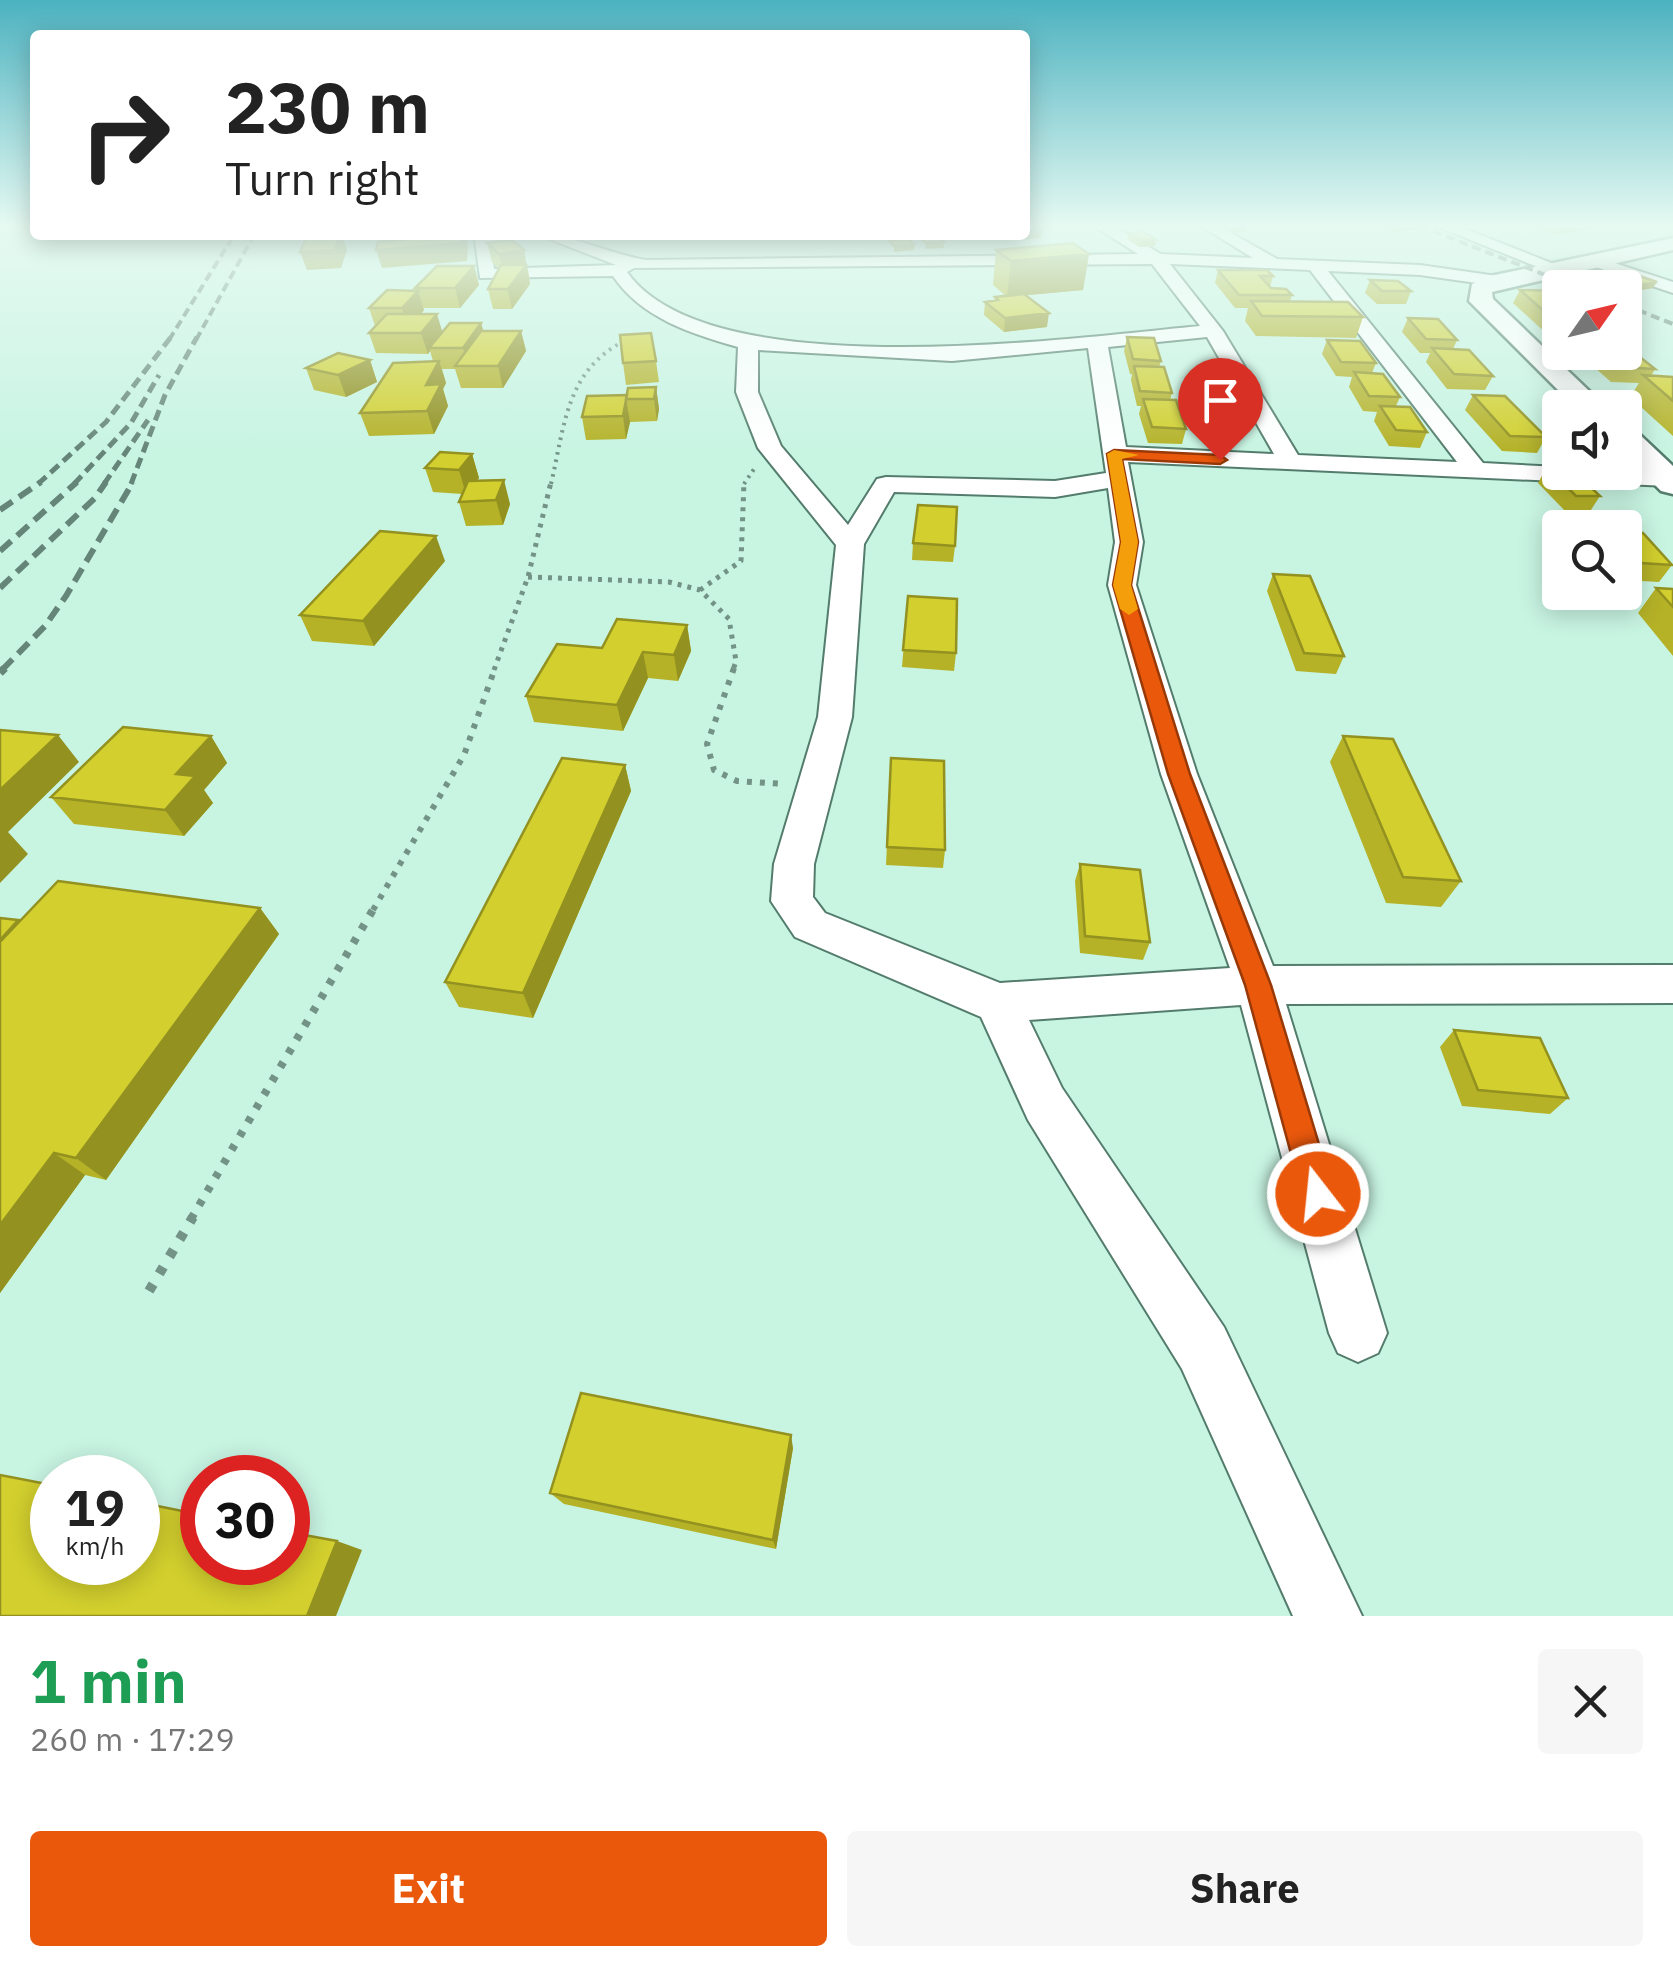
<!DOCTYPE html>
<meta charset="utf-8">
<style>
body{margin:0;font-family:"IBM Plex Sans",sans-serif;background:#f6f6f6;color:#222;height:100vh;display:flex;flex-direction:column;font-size:38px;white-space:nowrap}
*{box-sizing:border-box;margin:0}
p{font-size:32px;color:#767676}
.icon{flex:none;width:55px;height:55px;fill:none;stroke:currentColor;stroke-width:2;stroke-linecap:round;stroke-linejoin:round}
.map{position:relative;height:1616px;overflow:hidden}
.sheet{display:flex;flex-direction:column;background:#fff;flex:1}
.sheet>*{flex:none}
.top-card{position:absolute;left:30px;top:30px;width:1000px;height:210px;border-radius:10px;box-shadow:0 5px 25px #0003;background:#fff;color:#222;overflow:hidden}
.needle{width:65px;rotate:56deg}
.buttons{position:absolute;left:1542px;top:270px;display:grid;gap:20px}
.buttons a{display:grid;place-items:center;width:100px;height:100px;border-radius:10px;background:#fff;box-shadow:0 5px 25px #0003;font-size:50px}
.speed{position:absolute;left:30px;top:1455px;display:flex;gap:20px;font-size:50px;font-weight:700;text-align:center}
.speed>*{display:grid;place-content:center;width:130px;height:130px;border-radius:50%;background:#fff;box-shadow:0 5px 25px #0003;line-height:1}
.speed small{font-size:25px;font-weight:400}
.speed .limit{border:15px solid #d22;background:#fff;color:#111}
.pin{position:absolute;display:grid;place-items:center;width:85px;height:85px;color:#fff;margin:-102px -42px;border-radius:50% 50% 50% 0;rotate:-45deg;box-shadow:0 0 10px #0007}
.pin .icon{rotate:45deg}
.me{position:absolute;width:110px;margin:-55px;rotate:344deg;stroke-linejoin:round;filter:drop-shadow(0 0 8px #0008)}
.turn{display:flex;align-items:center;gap:35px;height:210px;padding:0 30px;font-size:45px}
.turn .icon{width:130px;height:130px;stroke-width:2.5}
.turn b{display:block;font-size:70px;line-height:85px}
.round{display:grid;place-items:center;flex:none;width:105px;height:105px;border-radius:10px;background:#f6f6f6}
.head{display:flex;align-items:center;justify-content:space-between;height:170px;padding:0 30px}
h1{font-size:60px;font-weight:700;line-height:75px;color:#1e9e55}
.button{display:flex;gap:20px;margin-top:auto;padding:20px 30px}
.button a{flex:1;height:115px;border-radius:10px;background:#ea580c;color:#fff;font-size:40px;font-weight:700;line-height:115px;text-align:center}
.button a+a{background:#f6f6f6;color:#222}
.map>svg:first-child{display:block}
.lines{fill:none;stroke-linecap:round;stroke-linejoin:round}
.minor-casing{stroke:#537c6c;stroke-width:4}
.major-casing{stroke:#537c6c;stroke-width:5}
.path-far4{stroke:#739386;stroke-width:4;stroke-dasharray:2.5 5;stroke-linecap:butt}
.path-far3{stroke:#739386;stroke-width:5;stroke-dasharray:4 6;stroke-linecap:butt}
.path-far2{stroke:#739386;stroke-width:6;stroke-dasharray:5 8;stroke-linecap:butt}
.path-far1{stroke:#739386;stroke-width:8;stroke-dasharray:6 10;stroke-linecap:butt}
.path{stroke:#739386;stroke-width:10;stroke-dasharray:8 12;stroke-linecap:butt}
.minor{fill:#fff;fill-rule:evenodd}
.major{fill:#fff;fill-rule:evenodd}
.rail-far3{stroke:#668579;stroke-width:4;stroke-dasharray:9 5;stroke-linecap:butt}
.rail-far2{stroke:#668579;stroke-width:5;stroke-dasharray:11 6;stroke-linecap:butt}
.rail-far1{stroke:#668579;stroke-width:6;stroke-dasharray:15 8;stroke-linecap:butt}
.rail{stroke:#668579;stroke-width:8;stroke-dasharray:20 10;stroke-linecap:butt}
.wall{fill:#b5b228}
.shaded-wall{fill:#939120}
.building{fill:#d2cf2e;stroke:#939120;stroke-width:2.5}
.route{fill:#ea580c;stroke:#983908;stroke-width:2.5}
.slow{fill:#f59e0b}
</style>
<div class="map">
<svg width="1673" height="1616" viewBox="0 0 1673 1616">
<rect width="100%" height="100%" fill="#c8f4e2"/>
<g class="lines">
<defs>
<path id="minor" d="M1094,226H1112L1161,254L1253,258L1201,226H1219L1277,259L1420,265L1504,277V285L1498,286L1420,275L1328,271L1483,463L1560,467V472L1625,470L1673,473V485L1668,486L1128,462L1143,542L1136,585L1197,774L1273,966L1673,965V1003L1286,1004L1387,1333L1378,1353L1358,1362L1338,1353L1329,1333L1241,1005L1029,1020L1062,1088L1224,1327L1362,1616H1293L1182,1369L1028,1120L981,1017L795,937L771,901L774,864L818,717L836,545L758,448L736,392L738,347C692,334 641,318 613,276L480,278L475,240L483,235H508L491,243L494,269L616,265L539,235C576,235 609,254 646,260L1138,254ZM1152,264L1200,326C1073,338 708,388 627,272L634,268ZM1170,264L1310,270L1457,462L1298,455L1223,331ZM1207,337L1274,454L1126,447L1108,347ZM1088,348L1106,473L1055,481L886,477L877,479L848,525L781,446L758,392V350L952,361ZM1108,488L1115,542L1108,585L1161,774L1230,968L1000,983L825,913L813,897L814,864L852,717L864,544L894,492L1055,497Z
M1436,226H1458L1564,268L1550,272Z
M1593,256L1673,282V293L1587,264V258Z"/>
<path id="major" d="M1673,238V250L1492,292L1493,299L1607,408H1576L1469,301L1472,284L1490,276Z
M1625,429L1636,431L1673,466V494L1661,491L1625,455Z"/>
</defs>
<!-- minor casing -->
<use href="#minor" class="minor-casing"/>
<!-- major casing -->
<use href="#major" class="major-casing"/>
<!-- path-far4 -->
<path class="path-far4" d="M551,484C565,424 566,370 626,340
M744,484L756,466"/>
<!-- path-far3 -->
<path class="path-far3" d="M528,577L669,582L700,590L729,619L736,661L733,670
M700,590L741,561L744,482
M494,670L528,577L551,482"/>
<!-- path-far2 -->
<path class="path-far2" d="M734,668L707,744L714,770L737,781L784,784
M373,910L464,755L495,668"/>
<!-- path-far1 -->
<path class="path-far1" d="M191,1219L374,908"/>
<!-- path -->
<path class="path" d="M149,1291L193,1217"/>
<!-- minor -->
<use href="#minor" class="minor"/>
<!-- major -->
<use href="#major" class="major"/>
<!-- rail-far3 -->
<path class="rail-far3" d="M1420,226L1579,288
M1625,305L1673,324
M169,340L234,235
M196,340L254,235"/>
<!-- rail-far2 -->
<path class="rail-far2" d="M38,484L106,422L171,337
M74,484L131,423L159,375
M104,484L148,420
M131,484L165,395L197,337"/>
<!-- rail-far1 -->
<path class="rail-far1" d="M0,510L41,482
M0,551L77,482
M0,588L95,498L106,482
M2,670L45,626L66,596L133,482"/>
<!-- rail -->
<path class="rail" d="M0,673L5,668"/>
</g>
<!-- wall -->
<path class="wall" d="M1221,226H1247L1246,232L1233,233Z
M1379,226H1417L1416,230L1393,232Z
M1534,226H1604L1558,235L1533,228Z
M1128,233L1155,246L1139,247L1127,239Z
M487,243L528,269L530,284L512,309H493L488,289L499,269L492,262Z
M996,250L1089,254L1083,290L1025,295L1047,327L1004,332L984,315L985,302L994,301L995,297L1006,296L993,285Z
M474,266L479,285L460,308H423L424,310L421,314L442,331L481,323L483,331H521L526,351L503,388H461L455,369H442L446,383L443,389L448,406L434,434L369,436L360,413L433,361L430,351L428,354L376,353L369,333L375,326L369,308L416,291L415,288Z
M1218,270L1273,276L1270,287L1292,295L1290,301L1363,317L1356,338L1256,336L1245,321L1248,308H1235L1215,283Z
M1614,276L1653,288L1635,291L1610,283Z
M1370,280L1411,291L1406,304H1377L1365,293Z
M1520,290L1560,292V335H1548L1513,303Z
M1408,318L1457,340L1453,349L1493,376L1485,390L1447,389L1426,362L1430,353H1420L1402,332Z
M1127,337L1161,361L1159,367L1172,393L1170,400L1186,429L1182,444L1148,443L1139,414L1141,406H1137L1131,380L1132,374H1130L1124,351Z
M1327,340L1376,363L1372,373L1400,397L1396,406L1427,432L1420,448L1389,446L1374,421L1377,412L1363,411L1349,387L1352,377L1336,376L1322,354Z
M1577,352H1625L1655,369L1651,376L1673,377V436L1630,397L1639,383L1611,382Z
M370,360L377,382L346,397L314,390L306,368Z
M656,361L659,382L626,385L623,363Z
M656,387L659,409L657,421L630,422L626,439L586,440L582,417L627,395Z
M1473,395L1546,437L1537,453L1502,451L1465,410Z
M472,454L479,478L477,480L510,504L503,525L466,526L459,502L462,494L433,492L425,468Z
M1547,467L1600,496L1589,513L1566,512L1538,483Z
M1625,532L1672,565L1659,582L1625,580Z
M913,543L955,546L953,562L912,560Z
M445,561L374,646L312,641L300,615Z
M1273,574L1344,656L1336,674L1296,671L1267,591Z
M1656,588L1673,589V656L1638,613Z
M908,596L956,653L954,671L902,667Z
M687,625L691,651L678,681L648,678L623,731L534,722L526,696L602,648Z
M211,736L227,763L204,790L213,803L184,836L74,824L51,797Z
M1343,736L1461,881L1441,907L1386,903L1330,762Z
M891,758L945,850L943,868L886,865Z
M625,765L631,791L533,1018L459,1007L445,982Z
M1080,864L1150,942L1143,960L1080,953L1075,881Z
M260,908L279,934L106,1180L85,1175L0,1293V918L18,920L20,922Z
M1454,1030L1568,1098L1550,1114L1462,1106L1440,1047Z
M793,1448L776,1549L564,1504L550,1493Z"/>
<!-- shaded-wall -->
<path class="shaded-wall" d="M1043,226L1041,238L1023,239L1025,228Z
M1247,226L1246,232L1233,233L1234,227Z
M1395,226H1417L1416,230L1393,232Z
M1562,226H1604L1558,235Z
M340,235H342L347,250L341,268L307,270L300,252Z
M465,235L468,244L467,261L382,268L376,250Z
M647,235H680V236L647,239Z
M1156,240L1155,246L1139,247L1141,241Z
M944,242V248L925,249L926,243Z
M914,244V250L894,252V246Z
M524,250L530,284L512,309L499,254Z
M1089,254L1083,290L1007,297L1011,261Z
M474,266L479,285L460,308L455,288Z
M1657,282L1653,288L1635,291L1639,285Z
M418,291L424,310L408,328L402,308Z
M1049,313L1047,327L1004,332L1005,318Z
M437,314L443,334L429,348L430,351L428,354L421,333Z
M481,323L487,343L468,366L463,348Z
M521,331L526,351L503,388L498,366Z
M370,360L377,382L346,397L338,375Z
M439,361L446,383L443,389L448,406L434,434L427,411L426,385Z
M656,387L659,409L657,421L654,399Z
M626,399L630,422L626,439L623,416Z
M472,454L479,478L466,494L459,470Z
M504,480L510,504L503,525L496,500Z
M436,536L445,561L374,646L363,621Z
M687,625L691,651L678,681L674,655Z
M643,652L648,678L623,731L617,705Z
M58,735L79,762L8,832L28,854L0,883V790Z
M211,736L227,763L204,790L213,803L184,836L165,810L176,774Z
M625,765L631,791L533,1018L523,993Z
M260,908L279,934L106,1180L76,1158Z
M54,1153L85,1175L0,1293V1225Z
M791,1435L793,1448L776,1549L773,1540Z
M337,1541L362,1550L336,1616H307Z"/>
<!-- building -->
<path class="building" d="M1144,232L1156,240L1141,241L1128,233Z
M308,235H340L335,250L300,252Z
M424,235H463L462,243L376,250L378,242L424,237Z
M939,237L944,242L926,243L920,238Z
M908,239L914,244L894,246L889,240Z
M512,240L524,250L499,254L487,243Z
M1073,243L1089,254L1011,261L996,250Z
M501,265H526L508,289H488Z
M437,266H474L455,288H415Z
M1218,270H1267L1273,276H1260L1271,288L1286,289L1292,295H1239Z
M1631,273L1657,282L1639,285L1614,276Z
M1370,280L1398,281L1411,291H1382Z
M387,290L418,291L402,308H369Z
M1520,290L1559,291L1560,321H1555Z
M1024,294L1049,313L1005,318L985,302L998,300L995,297Z
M1251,301L1348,302L1363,317L1262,316Z
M387,314H437L421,333H369Z
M1408,318L1438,319L1457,340L1426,339Z
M450,323H481L463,348H429Z
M481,331H521L498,366H455Z
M651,333L656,361L623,363L620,335Z
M1127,337L1154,338L1161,361L1133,359Z
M1327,340L1360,341L1376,363L1341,362Z
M1625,345L1655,369L1620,367L1602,352H1625Z
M1432,348L1469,350L1493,376L1454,374Z
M338,353L370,360L338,375L306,368Z
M439,361L426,385L441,384L427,411L360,413L393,363Z
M1134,366L1164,367L1172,393L1140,391Z
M1354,372L1383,374L1400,397L1369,396Z
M1643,375L1673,377V401Z
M656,387L654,399H626L628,388Z
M627,395L623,416L582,417L587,396Z
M1473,395L1505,396L1546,437L1510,436Z
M1143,399L1176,400L1186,429L1152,427Z
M1380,406L1410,407L1427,432L1396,430Z
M440,452L472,454L459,470L425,468Z
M1547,467L1560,468V472H1575L1600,496H1576Z
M504,480L496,500L459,502L468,481Z
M918,505L957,507L955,546L913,543Z
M380,531L436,536L363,621L300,615Z
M1625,532L1643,533L1672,565L1625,562Z
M1273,574L1310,576L1344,656L1304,653Z
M1656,588L1673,589V607Z
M908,596L957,599L956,653L903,650Z
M617,619L687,625L674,655L643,652L617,705L526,696L557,644L602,648Z
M123,727L211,736L176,774L195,776L165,810L51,797Z
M0,730L58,735L0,790Z
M1343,736L1393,739L1461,881L1403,877Z
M562,758L625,765L523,993L445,982Z
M891,758L944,761L945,850L887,847Z
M1080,864L1140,870L1150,942L1085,936Z
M58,881L260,908L76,1158L54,1153L0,1225V942Z
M0,918L18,920L0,940Z
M1454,1030L1540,1038L1568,1098L1478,1090Z
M581,1393L791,1435L773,1540L550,1493Z
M0,1475L52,1485V1562H138V1502L202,1515V1562H288V1532L337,1541L307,1616H0Z"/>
<!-- sky -->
<linearGradient id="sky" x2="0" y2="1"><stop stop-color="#4cb2c0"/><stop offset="0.5" stop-color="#e6faf2"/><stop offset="1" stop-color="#e6faf2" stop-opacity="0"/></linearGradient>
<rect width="1673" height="452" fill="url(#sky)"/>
<!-- route -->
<path class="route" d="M1114,450L1220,455L1227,460L1220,464L1122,459L1138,542L1131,585L1190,774L1271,985L1334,1194L1329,1205L1318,1210L1307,1205L1302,1194L1245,985L1168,774L1113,585L1121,542L1107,454Z"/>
<!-- slow -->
<path class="slow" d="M1114,450L1139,455L1122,459L1138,542L1131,585L1138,609L1129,615L1120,609L1113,585L1121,542L1107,454Z"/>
</svg>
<div class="buttons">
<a><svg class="needle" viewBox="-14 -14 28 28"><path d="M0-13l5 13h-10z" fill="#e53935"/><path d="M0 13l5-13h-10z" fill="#767676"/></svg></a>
<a><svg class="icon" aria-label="sound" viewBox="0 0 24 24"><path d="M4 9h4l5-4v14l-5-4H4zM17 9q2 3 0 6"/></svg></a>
<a><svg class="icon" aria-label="search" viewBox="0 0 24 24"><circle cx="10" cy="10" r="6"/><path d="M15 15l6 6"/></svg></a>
</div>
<div class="speed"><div>19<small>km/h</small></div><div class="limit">30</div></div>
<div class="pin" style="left:1220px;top:460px;background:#d93025"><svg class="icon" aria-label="arrive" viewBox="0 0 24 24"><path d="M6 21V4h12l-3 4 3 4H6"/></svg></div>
<svg class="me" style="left:1318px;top:1194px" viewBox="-20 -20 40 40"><circle r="17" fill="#ea580c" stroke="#fff" stroke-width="3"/><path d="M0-11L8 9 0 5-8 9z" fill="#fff"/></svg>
<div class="top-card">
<div class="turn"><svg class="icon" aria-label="right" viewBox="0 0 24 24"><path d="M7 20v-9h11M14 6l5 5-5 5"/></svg><div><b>230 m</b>Turn right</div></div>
</div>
</div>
<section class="sheet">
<div class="head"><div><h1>1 min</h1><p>260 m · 17:29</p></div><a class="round"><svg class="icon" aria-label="close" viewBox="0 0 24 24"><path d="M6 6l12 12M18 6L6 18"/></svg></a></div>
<div class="button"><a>Exit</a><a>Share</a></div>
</section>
